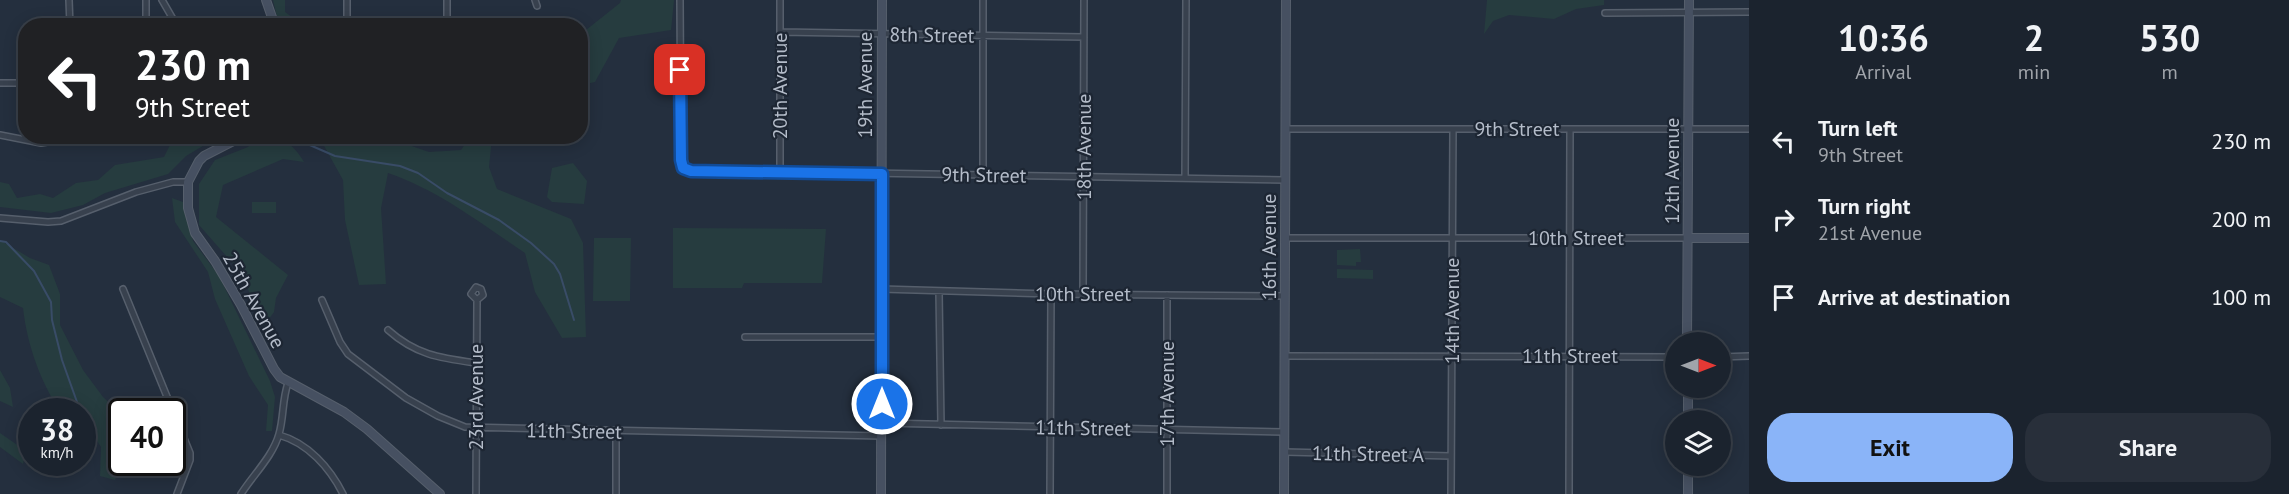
<!DOCTYPE html>
<style>
body{margin:0;font-family:"PT Sans",sans-serif;background:#282f3a;color:#f1f3f6;height:100vh;display:flex;flex-direction:column;font-size:22px;white-space:nowrap}
*{box-sizing:border-box;margin:0}
p{font-size:20px;color:#a0a4aa}
.icon{flex:none;width:33px;height:33px;fill:none;stroke:currentColor;stroke-width:2;stroke-linecap:round;stroke-linejoin:round}
.map{position:relative;flex:1;overflow:hidden}
.side{display:flex;flex-direction:column;background:#1b232e;width:540px}
.side>*{flex:none}
.guide{position:absolute;left:18px;top:18px;width:570px;height:126px;border-radius:24px;box-shadow:0 3px 15px #0003,0 0 0 2px #39404a;background:#202124;color:#fff;overflow:hidden}
.needle{width:39px;rotate:90deg}
.buttons{position:absolute;left:1665px;top:332px;display:grid;gap:12px}
.buttons a{display:grid;place-items:center;width:66px;height:66px;border-radius:50%;background:#1b232e;box-shadow:0 3px 15px #0003,0 0 0 2px #39404a;font-size:30px}
.speed{position:absolute;left:18px;top:398px;display:flex;gap:12px;font-size:30px;font-weight:700;text-align:center}
.speed>*{display:grid;place-content:center;width:78px;height:78px;border-radius:50%;background:#1b232e;box-shadow:0 3px 15px #0003,0 0 0 2px #39404a;line-height:1}
.speed small{font-size:15px;font-weight:400}
.speed .limit{border:3px solid #111;border-radius:9px;background:#fff;color:#111}
.pin{position:absolute;display:grid;place-items:center;width:51px;height:51px;color:#fff;margin:-26px;border-radius:12px;box-shadow:0 3px 9px #0006}
.me{position:absolute;width:66px;margin:-33px;rotate:0deg;stroke-linejoin:round;filter:drop-shadow(0 0 4px #0008)}
.turn{display:flex;align-items:center;gap:21px;height:126px;padding:0 18px;font-size:27px}
.turn .icon{width:78px;height:78px;stroke-width:2.5}
.turn b{display:block;font-size:42px;line-height:51px}
.eta{display:flex;justify-content:space-evenly;align-items:center;height:102px;text-align:center}
.eta b{font-size:36px;font-weight:800;line-height:42px}
.primary-button{display:flex;gap:12px;margin-top:auto;padding:12px 18px}
.primary-button a{flex:1;height:69px;border-radius:24px;background:#8ab4f8;color:#111;font-size:24px;font-weight:800;line-height:69px;text-align:center}
.primary-button a+a{background:#282f3a;color:#f1f3f6}
ul{padding:0;list-style:none}
li{display:flex;align-items:center;gap:18px;height:78px;padding:0 18px}
li div{flex:1}
li b{display:block;font-size:22px}
li em{font-style:normal}
main{display:flex;flex:1;min-height:0}
.map>svg:first-child{display:block}
.green{fill:#263c3f}
.lines{fill:none;stroke-linecap:round;stroke-linejoin:round}
.stream{stroke:#394c67;stroke-width:2}
.street-casing{stroke:#565f6c;stroke-width:8}
.secondary-casing{stroke:#565f6c;stroke-width:10}
.street{stroke:#38414e;stroke-width:5}
.secondary{stroke:#465061;stroke-width:8}
.route-casing{stroke:#114b97;stroke-width:15}
.route{stroke:#1a73e8;stroke-width:10}
.labels{text-anchor:middle;dominant-baseline:central;stroke-width:4.5;stroke-linejoin:round;paint-order:stroke}
.street-label{font-size:20px;fill:#b4bcc9;stroke:#1d2633}
</style>
<main>
<div class="map">
<svg width="1749" height="494" viewBox="0 0 1749 494">
<rect width="100%" height="100%" fill="#242f3e"/>
<!-- green -->
<path class="green" d="M273,0H285V12L303,25H279Z
M621,0H674L671,30L619,38L595,82L581,85V34L620,3Z
M1487,0H1604V5L1576,9L1554,19L1509,15L1493,21L1484,34Z
M259,136C281,136 293,143 304,162L283,159L223,185L216,217L288,275L276,298L274,312L263,327L242,274L199,225V184L215,160L248,147Z
M174,137H218L186,156L168,174L105,193L83,205L51,213L0,207V182L9,184L17,198L40,194L53,198L76,183L98,180L115,165L164,157Z
M314,137H400L403,143L429,152L461,150L470,137H492L489,167L497,189L571,219L583,243L586,337L562,338L535,292L525,253C480,223 440,191 388,173L381,208L386,284L359,285L345,220L343,180L323,144Z
M573,163L587,181L584,204L552,202L547,197L552,168Z
M172,198L183,202L193,241L219,276L270,381L275,397L272,431H266L268,405L249,376L215,299L208,272L175,222Z
M252,202H276V213H252Z
M673,228L826,229L822,283H744L742,288H673Z
M594,238H631L630,301H593Z
M0,240L30,258L49,265L60,294V325L83,370L103,397L121,414V432L107,424L120,467L115,480L100,476L101,447L86,424L83,423L82,411H60C40,381 27,344 23,308L0,297Z
M1360,249L1361,262H1356V266L1337,265V250Z
M1337,269L1373,270V279L1337,278Z
M0,370L10,388L13,407L0,401Z
M0,433L26,451L23,464L0,447Z"/>
<g class="lines">
<!-- stream -->
<path class="stream" d="M289,136L335,156L400,166L418,173L447,193L499,220L531,243L554,264L560,274L574,320
M0,241L6,242L34,271L51,302L52,320L62,360L77,402"/>
<defs>
<path id="street" d="M69,0L70,26
M146,0V26
M162,0L177,26
M535,0L537,6
M680,0L681,160L682,166L687,170L1285,180
M1605,13L1749,12
M347,26V0
M447,26V0
M781,32L1084,37
M0,83H26
M1285,129H1749
M0,135L41,143L47,142L55,136
M780,173V0
M983,175V0
M1185,178L1186,0
M0,218L48,222L61,221L136,192L173,182H188
M1285,238H1688
M123,289L190,453V460L177,494
M881,289L1051,294L1285,296
M939,292L941,425
M1083,294L1084,0
M322,300L340,342L348,354L406,398L438,416L465,427L882,436
M388,330C416,355 440,358 476,363
M745,337H882
M1285,356L1676,357
M1720,357L1749,356
M882,423L1285,432
M279,435C308,443 330,468 343,494
M1285,452L1451,456
M241,494C253,475 273,456 279,434C284,417 282,400 288,383
M476,494L477,300L483,295L481,289L476,287L471,294L477,300
M616,494V432
M1050,494L1051,294
M1167,494V295
M1451,494L1453,129
M1569,494L1570,129"/>
<path id="secondary" d="M266,0L275,26
M243,136L204,156L199,161L188,182V208L195,233L215,261L241,305L274,369L280,377L344,412L367,429L440,494
M1688,238H1749
M1687,342L1689,0
M1688,387V420
M881,494L882,0
M1284,494L1286,0
M1688,494V465"/>
</defs>
<!-- street casing -->
<use href="#street" class="street-casing"/>
<!-- secondary casing -->
<use href="#secondary" class="secondary-casing"/>
<!-- street -->
<use href="#street" class="street"/>
<!-- secondary -->
<use href="#secondary" class="secondary"/>
</g>
<g class="lines">
<defs>
<path id="route" d="M680,70L681,160L683,168L691,171L882,174V404"/>
</defs>
<!-- route casing -->
<use href="#route" class="route-casing"/>
<!-- route -->
<use href="#route" class="route"/>
</g>
<g class="labels">
<!-- street labels -->
<g class="street-label">
<text transform="translate(932 35) rotate(1)">8th Street</text>
<text transform="translate(865 85) rotate(-90)">19th Avenue</text>
<text transform="translate(780 86) rotate(-90)">20th Avenue</text>
<text x="1517" y="129">9th Street</text>
<text transform="translate(1084 147) rotate(-90)">18th Avenue</text>
<text transform="translate(1672 171) rotate(-90)">12th Avenue</text>
<text transform="translate(984 175) rotate(1)">9th Street</text>
<text x="1576" y="238">10th Street</text>
<text transform="translate(1269 247) rotate(-90)">16th Avenue</text>
<text x="1083" y="294">10th Street</text>
<text transform="translate(254 300) rotate(61)">25th Avenue</text>
<text transform="translate(1452 311) rotate(-90)">14th Avenue</text>
<text x="1570" y="356">11th Street</text>
<text transform="translate(1167 394) rotate(-90)">17th Avenue</text>
<text transform="translate(476 397) rotate(-90)">23rd Avenue</text>
<text transform="translate(1083 428) rotate(1)">11th Street</text>
<text transform="translate(574 431) rotate(1)">11th Street</text>
<text transform="translate(1368 454) rotate(1)">11th Street A</text>
</g>
</g>
</svg>
<div class="buttons">
<a><svg class="needle" viewBox="-14 -14 28 28"><path d="M0-13l5 13h-10z" fill="#e53935"/><path d="M0 13l5-13h-10z" fill="#a0a4aa"/></svg></a>
<a><svg class="icon" aria-label="layers" viewBox="0 0 24 24"><path d="M12 4l9 5-9 5-9-5zM3 14l9 5 9-5"/></svg></a>
</div>
<div class="speed"><div>38<small>km/h</small></div><div class="limit">40</div></div>
<div class="pin" style="left:680px;top:70px;background:#d93025"><svg class="icon" aria-label="arrive" viewBox="0 0 24 24"><path d="M6 21V4h12l-3 4 3 4H6"/></svg></div>
<svg class="me" style="left:882px;top:404px" viewBox="-20 -20 40 40"><circle r="17" fill="#1a73e8" stroke="#fff" stroke-width="3"/><path d="M0-11L8 9 0 5-8 9z" fill="#fff"/></svg>
<div class="guide">
<div class="turn"><svg class="icon" aria-label="left" viewBox="0 0 24 24"><path d="M17 20v-9H6M10 6l-5 5 5 5"/></svg><div><b>230 m</b>9th Street</div></div>
</div>
</div>
<section class="side">
<div class="eta">
<div><b>10:36</b><p>Arrival</p></div>
<div><b>2</b><p>min</p></div>
<div><b>530</b><p>m</p></div>
</div>
<ul>
<li><svg class="icon" aria-label="left" viewBox="0 0 24 24"><path d="M17 20v-9H6M10 6l-5 5 5 5"/></svg><div><b>Turn left</b><p>9th Street</p></div><em>230 m</em></li>
<li><svg class="icon" aria-label="right" viewBox="0 0 24 24"><path d="M7 20v-9h11M14 6l5 5-5 5"/></svg><div><b>Turn right</b><p>21st Avenue</p></div><em>200 m</em></li>
<li><svg class="icon" aria-label="arrive" viewBox="0 0 24 24"><path d="M6 21V4h12l-3 4 3 4H6"/></svg><div><b>Arrive at destination</b></div><em>100 m</em></li>
</ul>
<div class="primary-button"><a>Exit</a><a>Share</a></div>
</section>
</main>
